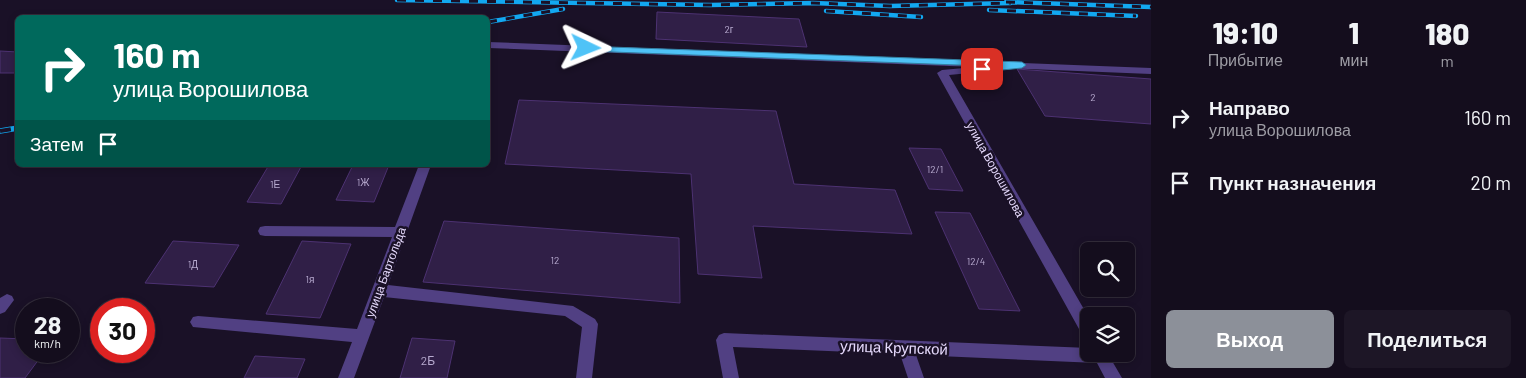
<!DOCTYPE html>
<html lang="ru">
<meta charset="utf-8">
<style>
body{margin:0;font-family:Barlow,sans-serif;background:#1d1626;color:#f1f3f6;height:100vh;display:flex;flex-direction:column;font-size:19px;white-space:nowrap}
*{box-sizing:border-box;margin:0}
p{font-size:16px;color:#9d9ca4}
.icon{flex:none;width:28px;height:28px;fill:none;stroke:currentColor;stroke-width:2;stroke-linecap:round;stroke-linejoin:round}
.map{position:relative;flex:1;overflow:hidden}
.panel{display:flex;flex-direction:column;background:#140d1d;width:375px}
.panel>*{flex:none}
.top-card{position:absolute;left:15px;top:15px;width:475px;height:152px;border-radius:8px;box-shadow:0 2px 8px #0003,0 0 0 1px #332d3b;background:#00695c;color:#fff;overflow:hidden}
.buttons{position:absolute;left:1080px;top:242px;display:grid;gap:10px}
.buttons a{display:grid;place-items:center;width:55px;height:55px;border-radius:8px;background:#140d1d;box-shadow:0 2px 8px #0003,0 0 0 1px #332d3b;font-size:25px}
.speed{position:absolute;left:15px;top:298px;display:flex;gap:10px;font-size:25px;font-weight:700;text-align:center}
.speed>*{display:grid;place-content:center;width:65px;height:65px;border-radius:50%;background:#140d1d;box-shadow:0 2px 8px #0003,0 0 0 1px #332d3b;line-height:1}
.speed small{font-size:12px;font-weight:400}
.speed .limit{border:8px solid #d22;background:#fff;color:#111}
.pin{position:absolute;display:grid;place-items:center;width:42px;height:42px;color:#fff;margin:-21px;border-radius:10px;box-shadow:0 2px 8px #0006}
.me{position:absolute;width:55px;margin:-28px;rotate:92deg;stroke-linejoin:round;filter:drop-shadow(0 0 4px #0008)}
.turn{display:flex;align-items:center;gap:18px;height:105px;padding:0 15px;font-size:22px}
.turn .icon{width:65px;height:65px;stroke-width:2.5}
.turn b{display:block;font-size:35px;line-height:42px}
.then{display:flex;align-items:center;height:48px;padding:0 15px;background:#0003;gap:10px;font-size:19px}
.eta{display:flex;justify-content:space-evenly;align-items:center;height:85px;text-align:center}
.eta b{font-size:30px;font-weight:800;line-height:35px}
.button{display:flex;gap:10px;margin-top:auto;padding:10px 15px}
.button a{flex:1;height:58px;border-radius:8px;background:#8c9099;color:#fff;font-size:20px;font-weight:800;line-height:58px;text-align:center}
.button a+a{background:#1d1626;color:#f1f3f6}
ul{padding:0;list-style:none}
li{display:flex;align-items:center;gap:15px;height:65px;padding:0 15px}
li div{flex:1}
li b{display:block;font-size:19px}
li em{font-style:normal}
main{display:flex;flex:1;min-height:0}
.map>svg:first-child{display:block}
.building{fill:#301f47;stroke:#4d3272}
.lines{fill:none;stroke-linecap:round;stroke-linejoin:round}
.minor{fill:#514083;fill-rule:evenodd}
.rail-far1-casing{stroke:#12a8f1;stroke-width:4.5}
.rail-casing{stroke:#12a8f1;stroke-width:5.5}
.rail-far1{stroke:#1a1127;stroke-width:3;stroke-dasharray:9;stroke-linecap:butt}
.rail{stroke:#1a1127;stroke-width:4;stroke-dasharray:11;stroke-linecap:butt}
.route{fill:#4fc3f7;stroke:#337fa1}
.labels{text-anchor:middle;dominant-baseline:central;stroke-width:5;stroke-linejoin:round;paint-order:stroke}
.number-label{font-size:10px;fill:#b8abd0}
.street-label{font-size:12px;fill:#e6dafd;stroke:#1a1127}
.near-number-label{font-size:12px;fill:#b8abd0}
.near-street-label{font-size:15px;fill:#e6dafd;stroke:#1a1127}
</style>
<main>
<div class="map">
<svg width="1151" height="378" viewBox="0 0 1151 378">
<rect width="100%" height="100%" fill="#1a1127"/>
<!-- building -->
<path class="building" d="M657,12L799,19L807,47L656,39Z
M0,51L18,52V73H0Z
M1017,69L1151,79V124L1045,116Z
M519,100L776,111L794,184L895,190L912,234L753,226L762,278L698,274L691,174L505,164Z
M909,148L941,149L963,191L929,189Z
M269,165H302L281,204L247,202Z
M353,165H389L374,202L336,200Z
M935,212L970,213L1020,311L979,309Z
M444,221L679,238L680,303L423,282Z
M173,241L239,245L214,287L145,283Z
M302,241L351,244L320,318L266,314Z
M0,338L26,339V351H45L25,378H0Z
M412,338L455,341L447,378H400Z
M255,356L305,359L297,378H244Z"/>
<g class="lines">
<!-- minor -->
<path class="minor" d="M488,42L1151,68V74L977,67L981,70L980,72L949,75L1089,318V340L1084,338L937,73L942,70L975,67L488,48Z
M419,165H431L388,285L573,306L595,319L598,324L592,378H576L582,327L565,316L384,297L354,378H338L352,342L193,327L190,322L193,317L198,316L357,329L392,237L265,236L260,235L258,231L260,227L265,226L395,227Z
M7,294L12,296L14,300L5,312L0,314V298Z
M724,333L1089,348V354H1108L1122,378H1105L1097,363L916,355L924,378H908L900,354L733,347L739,378H723L716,340L719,335Z"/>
<defs>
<path id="rail-far1" d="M397,0L710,5L813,3L890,6L1011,3
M1006,2L1151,7
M989,10L1136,16
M826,11L921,17
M488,22L563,9"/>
<path id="rail" d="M0,131L18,128"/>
</defs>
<!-- rail-far1 casing -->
<use href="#rail-far1" class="rail-far1-casing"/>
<!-- rail casing -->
<use href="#rail" class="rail-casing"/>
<!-- rail-far1 -->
<use href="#rail-far1" class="rail-far1"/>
<!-- rail -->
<use href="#rail" class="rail"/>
</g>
<!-- route -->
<path class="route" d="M583,46L1022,62L1026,65L1022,68L982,72L977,69L984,66L586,51L583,50Z"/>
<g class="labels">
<!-- number labels -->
<g class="number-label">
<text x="729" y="29">2г</text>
<text x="1093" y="97">2</text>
<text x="935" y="169">12/1</text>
<text x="363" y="182">1Ж</text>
<text x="275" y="184">1Е</text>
<text x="555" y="260">12</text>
<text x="976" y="261">12/4</text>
<text x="193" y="264">1Д</text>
<text x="310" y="279">1я</text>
</g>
<!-- street labels -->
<g class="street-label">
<text transform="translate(996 169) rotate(61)">улица Ворошилова</text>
<text transform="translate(385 272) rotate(-70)">улица Бартольда</text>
</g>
<!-- near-number labels -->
<g class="near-number-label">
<text x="428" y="360">2Б</text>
</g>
<!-- near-street labels -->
<g class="near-street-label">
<text transform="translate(894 347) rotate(2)">улица Крупской</text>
</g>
</g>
</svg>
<div class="buttons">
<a><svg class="icon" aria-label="search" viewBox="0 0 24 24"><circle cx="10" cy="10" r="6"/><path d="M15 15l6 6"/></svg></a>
<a><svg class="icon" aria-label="layers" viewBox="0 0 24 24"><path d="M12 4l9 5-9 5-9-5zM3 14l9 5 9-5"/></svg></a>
</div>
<div class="speed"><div>28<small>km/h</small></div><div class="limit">30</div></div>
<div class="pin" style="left:982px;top:69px;background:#d93025"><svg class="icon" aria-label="arrive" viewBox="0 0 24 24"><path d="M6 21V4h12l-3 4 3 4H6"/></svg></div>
<svg class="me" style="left:586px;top:48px" viewBox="-20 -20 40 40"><path d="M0-17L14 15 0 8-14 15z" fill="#4fc3f7" stroke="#fff" stroke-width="4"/></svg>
<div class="top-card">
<div class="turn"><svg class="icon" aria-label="right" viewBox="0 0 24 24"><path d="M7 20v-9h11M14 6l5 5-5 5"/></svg><div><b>160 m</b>улица Ворошилова</div></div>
<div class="then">Затем<svg class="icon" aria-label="arrive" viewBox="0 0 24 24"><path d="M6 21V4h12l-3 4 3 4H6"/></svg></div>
</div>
</div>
<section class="panel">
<div class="eta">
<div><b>19:10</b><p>Прибытие</p></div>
<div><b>1</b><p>мин</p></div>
<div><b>180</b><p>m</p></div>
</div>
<ul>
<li><svg class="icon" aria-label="right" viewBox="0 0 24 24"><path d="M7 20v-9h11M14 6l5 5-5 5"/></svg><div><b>Направо</b><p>улица Ворошилова</p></div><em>160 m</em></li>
<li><svg class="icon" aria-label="arrive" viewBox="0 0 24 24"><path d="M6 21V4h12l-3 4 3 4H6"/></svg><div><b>Пункт назначения</b></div><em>20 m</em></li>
</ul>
<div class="button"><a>Выход</a><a>Поделиться</a></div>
</section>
</main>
